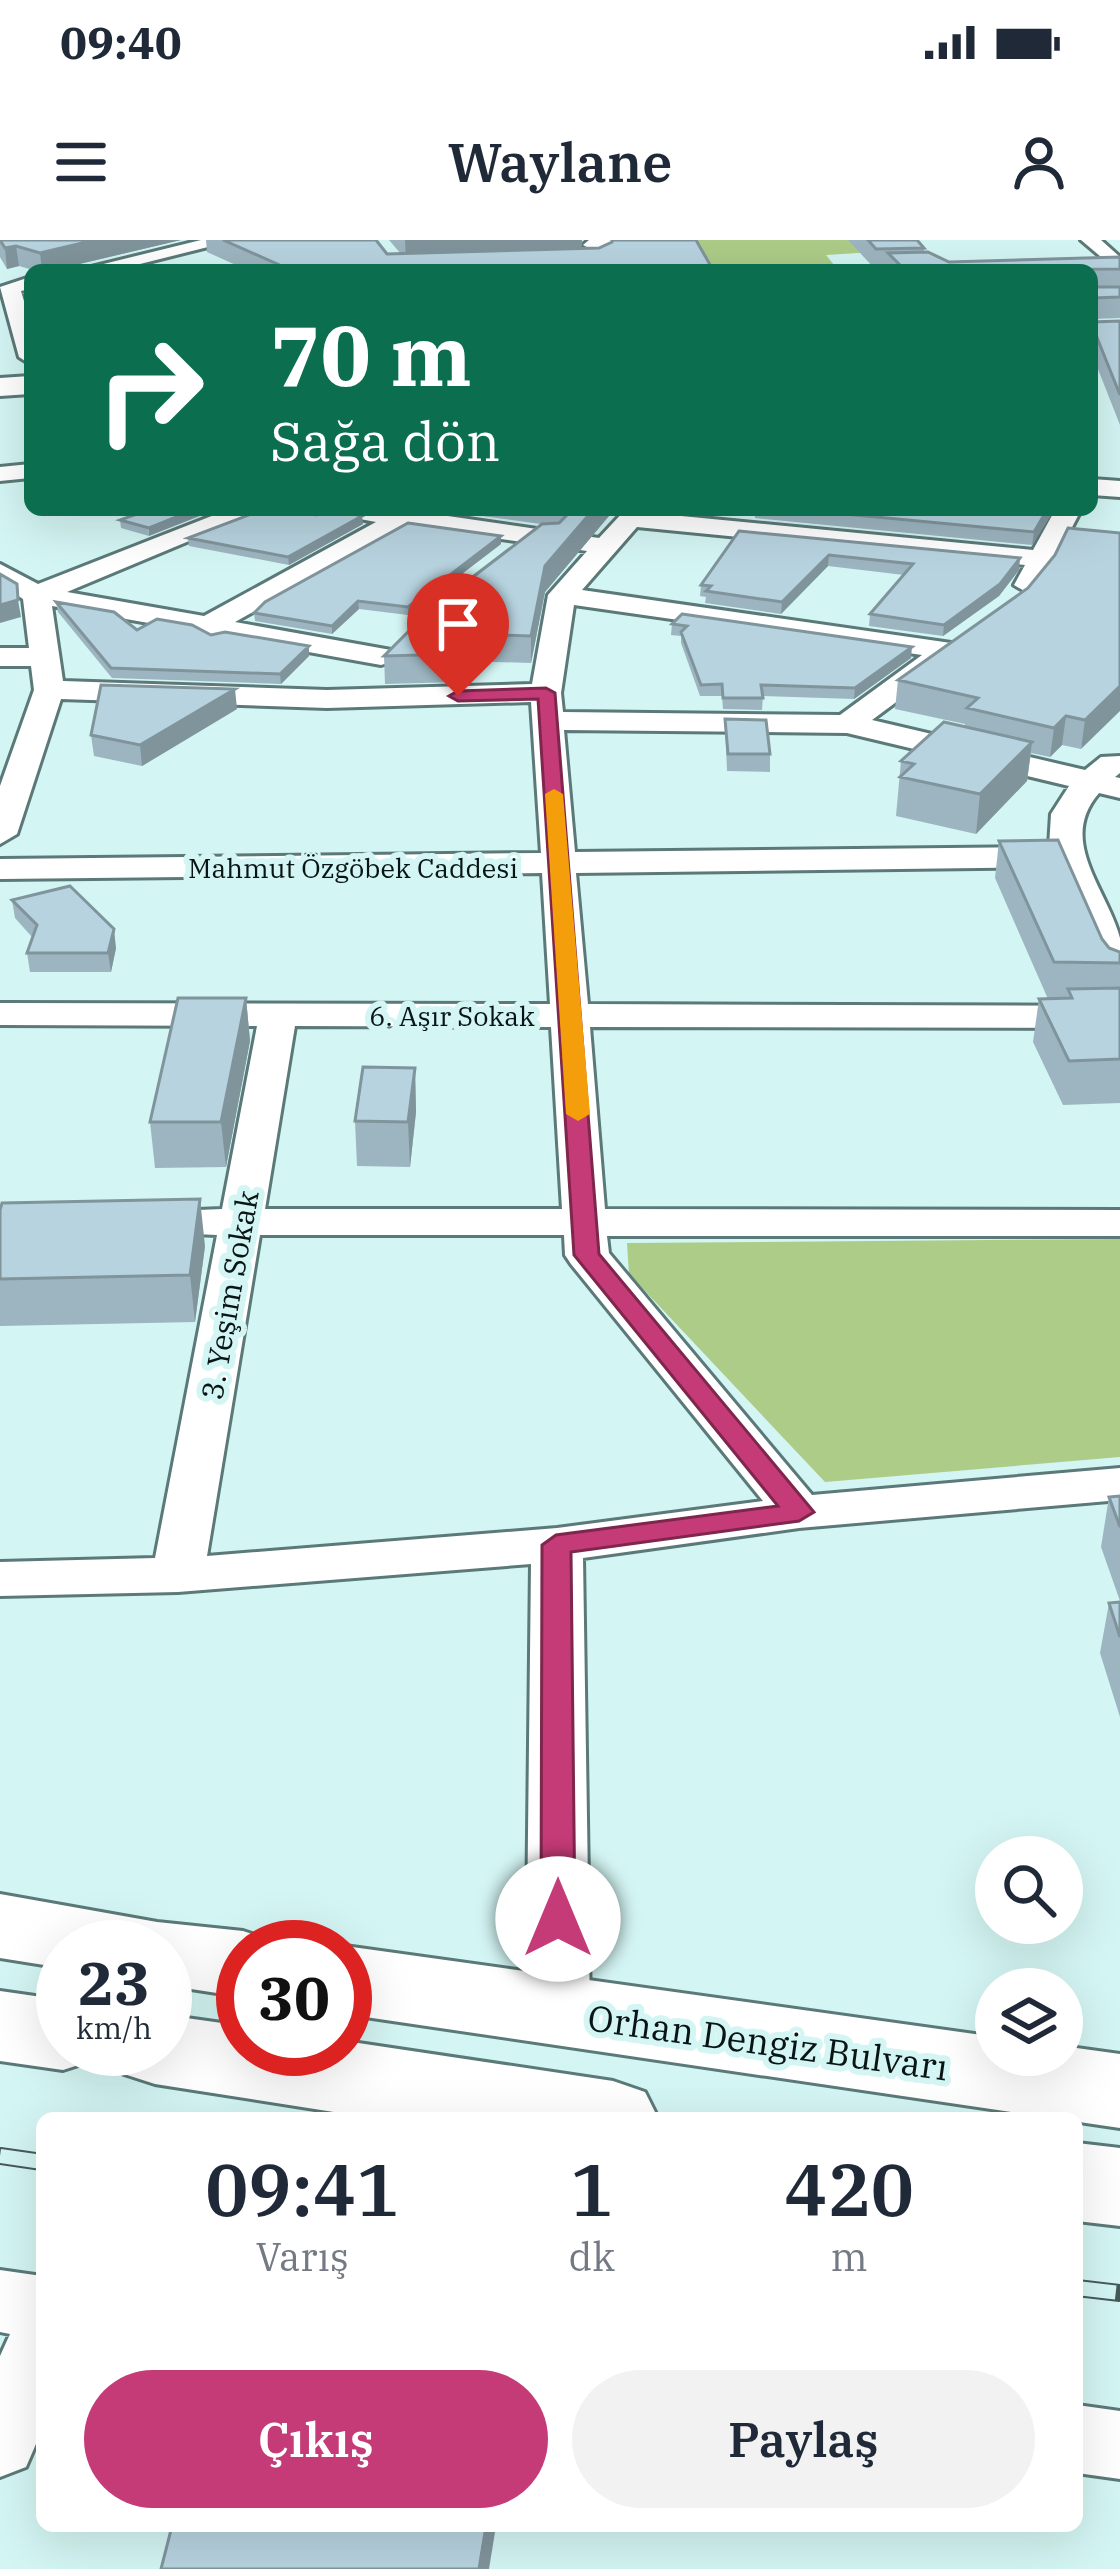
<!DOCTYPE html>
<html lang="tr">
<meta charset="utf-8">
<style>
body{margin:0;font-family:"IBM Plex Serif",serif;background:#f2f2f3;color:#1f2937;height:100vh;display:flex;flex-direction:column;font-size:45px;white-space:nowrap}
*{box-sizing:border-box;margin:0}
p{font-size:39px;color:#747a83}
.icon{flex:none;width:66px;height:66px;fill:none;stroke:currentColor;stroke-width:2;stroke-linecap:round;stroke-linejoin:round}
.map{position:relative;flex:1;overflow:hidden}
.details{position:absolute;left:36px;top:1872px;width:1047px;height:420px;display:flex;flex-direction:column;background:#fff;border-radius:18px;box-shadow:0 12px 48px #0002}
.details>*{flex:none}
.hud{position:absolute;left:24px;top:24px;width:1074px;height:252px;border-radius:18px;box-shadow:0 12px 48px #0002;background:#0b6e4f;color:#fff;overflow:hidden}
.buttons{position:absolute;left:975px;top:1596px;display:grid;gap:24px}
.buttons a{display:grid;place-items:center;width:108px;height:108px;border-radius:50%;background:#fff;box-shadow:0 12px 48px #0002;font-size:60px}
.speed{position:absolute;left:36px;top:1680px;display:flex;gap:24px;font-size:60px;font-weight:700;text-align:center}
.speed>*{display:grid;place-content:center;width:156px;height:156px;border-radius:50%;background:#fff;box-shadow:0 12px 48px #0002;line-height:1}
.speed small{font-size:30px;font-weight:400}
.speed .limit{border:18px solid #d22;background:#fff;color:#111}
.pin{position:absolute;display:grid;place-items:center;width:102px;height:102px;color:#fff;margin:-123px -51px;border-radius:50% 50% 50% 0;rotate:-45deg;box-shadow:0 0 12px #0007}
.pin .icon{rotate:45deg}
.me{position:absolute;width:132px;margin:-66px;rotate:0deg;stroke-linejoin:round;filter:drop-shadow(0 0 9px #0008)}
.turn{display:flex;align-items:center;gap:42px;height:252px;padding:0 48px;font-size:54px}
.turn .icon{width:156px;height:156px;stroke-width:2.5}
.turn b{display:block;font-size:84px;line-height:102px}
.eta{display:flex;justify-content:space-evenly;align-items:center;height:204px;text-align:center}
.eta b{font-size:72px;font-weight:600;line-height:84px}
.primary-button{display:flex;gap:24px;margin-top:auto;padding:24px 48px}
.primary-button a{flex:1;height:138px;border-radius:72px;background:#c43b77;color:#fff;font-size:48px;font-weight:600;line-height:138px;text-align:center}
.primary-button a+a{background:#f2f2f3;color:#1f2937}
.status{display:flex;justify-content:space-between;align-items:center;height:84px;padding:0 60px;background:#fff;direction:ltr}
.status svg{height:33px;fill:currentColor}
header{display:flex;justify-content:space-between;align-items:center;height:156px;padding:0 48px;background:#fff;font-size:54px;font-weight:600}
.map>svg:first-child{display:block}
.green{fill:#accc87}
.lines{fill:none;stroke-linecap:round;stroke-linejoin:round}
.street-casing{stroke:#5b7978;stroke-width:6}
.secondary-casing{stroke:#5b7978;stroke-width:6}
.primary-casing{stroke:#5b7978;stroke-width:6}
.street{fill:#fff;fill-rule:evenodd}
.secondary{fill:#fff;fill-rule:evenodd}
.primary{fill:#fff;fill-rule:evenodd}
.rail-casing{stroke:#475a5a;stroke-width:18}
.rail{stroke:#d3f5f3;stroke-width:14;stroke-dasharray:39;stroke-linecap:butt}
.wall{fill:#9db5c0}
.shaded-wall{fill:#80949c}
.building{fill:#b7d3df;stroke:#80949c;stroke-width:3}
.route{fill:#c43b77;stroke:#7f264d;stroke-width:3}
.slow{fill:#f59e0b}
.labels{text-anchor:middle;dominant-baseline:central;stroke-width:12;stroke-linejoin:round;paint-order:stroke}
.far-street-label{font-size:27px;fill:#091515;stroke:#d3f5f3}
.street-label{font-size:30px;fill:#091515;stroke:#d3f5f3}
.near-street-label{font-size:36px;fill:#091515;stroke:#d3f5f3}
</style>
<div class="status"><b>09:40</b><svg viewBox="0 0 49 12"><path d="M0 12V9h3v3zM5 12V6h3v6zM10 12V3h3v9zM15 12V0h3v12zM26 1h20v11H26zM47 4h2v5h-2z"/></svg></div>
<header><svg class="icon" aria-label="menu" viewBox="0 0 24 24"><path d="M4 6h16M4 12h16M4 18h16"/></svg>Waylane<svg class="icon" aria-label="person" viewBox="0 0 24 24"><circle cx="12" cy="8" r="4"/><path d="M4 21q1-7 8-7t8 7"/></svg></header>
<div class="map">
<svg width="1120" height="2329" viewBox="0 0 1120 2329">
<rect width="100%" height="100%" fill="#d3f5f3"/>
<!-- green -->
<path class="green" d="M699,0H896L906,10L826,15L838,30H703L608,8Z
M1120,999V1217L825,1242L629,1034L627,1003Z"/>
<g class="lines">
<defs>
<path id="street" d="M201,0H236L116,30H79Z
M655,0C639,10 599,15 583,5L589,0Z
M1081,0H1101L1120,17V33Z
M30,37V49L21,51L30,81V124L19,117L0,47Z
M30,224V238L0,241V227Z
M1092,239L1120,241V257L1092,255Z
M227,270H263L67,352L204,376L376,282L338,275L334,270H430L427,273L599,298L625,270H652L650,273L1033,310L1055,270H1081L1042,345L1028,353L1014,345L1025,325L637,287L582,350L958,404L963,410L957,417L872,480L1085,530L1101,517L1120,516V533L1115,537L1120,538V558L1099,553C1057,601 1107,649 1120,698C1120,712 1120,732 1120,747L1107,744L1101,736L1054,627L576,633L588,764L1120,766V788L590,787L605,969L1120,970V996H607L609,1013L812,1255L1120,1228V1260L799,1288L583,1318L590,1773L580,1791L558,1798L536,1791L526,1773L531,1324L178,1352L0,1356V1322L155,1318L217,995L126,991L119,982L126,973L222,969L257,786L0,785V763L550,764L542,633L0,639V619L541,613L531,462L327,468L61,459L17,594L0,604V546L34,450L31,426H0V408H29L23,359L0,344V324L38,344ZM407,286L587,311L548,355L532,444L327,450L63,441L52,366L194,391L214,401L225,397L381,425L391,422L396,416L391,410L235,382ZM574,365L922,415L840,475L563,472L561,453ZM564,490L847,493L1069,546L1051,574L1049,607L575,612ZM295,786L551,787L562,969H265ZM260,995H564L565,1015L571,1024L763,1261L557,1288L207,1316Z
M0,2030L42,2036V2190L26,2227L0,2237V2116L10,2094L0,2092Z
M1077,2165L1120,2171V2239L1077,2233Z"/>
<path id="secondary" d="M30,136V154L0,156V138Z"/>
<path id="primary" d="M0,1654L157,1682L243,1691L273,1701L277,1707H243V1757L165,1745V1707H63V1728L0,1718Z
M345,1706L996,1797V1815H1062V1806L1120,1814V1888L345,1774Z
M0,1751L63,1760V1809H100L94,1820L63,1830L0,1821Z
M165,1775L243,1786V1809H345V1801L613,1841L645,1852L658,1878H372L155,1844L124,1834L111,1809H165Z
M1077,1903L1120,1908V1986L1077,1981Z"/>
</defs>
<!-- street casing -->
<use href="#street" class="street-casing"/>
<!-- secondary casing -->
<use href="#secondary" class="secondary-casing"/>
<!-- primary casing -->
<use href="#primary" class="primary-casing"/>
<!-- street -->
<use href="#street" class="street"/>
<!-- secondary -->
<use href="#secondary" class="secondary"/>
<!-- primary -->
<use href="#primary" class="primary"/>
<defs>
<path id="rail" d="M0,1916L42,1922
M1077,2048L1120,2053"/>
</defs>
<!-- rail casing -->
<use href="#rail" class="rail-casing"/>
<!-- rail -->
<use href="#rail" class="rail"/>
</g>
<!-- wall -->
<path class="wall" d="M0,0H181L54,30H33L19,26L7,29L0,17Z
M206,0H376L387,14H401L389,0H582L581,9L713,30H247L207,12Z
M848,0H917L924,8V12L949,22L1120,17V78L1092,79V30L875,29Z
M1120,81V185L1092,114V82Z
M148,270L149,296L121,288L120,280Z
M467,270H614L545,352L531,423L463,421L460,442L385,444L384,416L541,284L467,274Z
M755,270H1054L1032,305L755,278Z
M363,284L289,325L189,306L188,298Z
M739,291L1019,330L999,356L943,396L869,386L870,374L904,335L828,326L781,374L705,363L706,357L700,356L701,345Z
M1120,293L1081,509L1062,505L1050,517L1031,513L1027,541L976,594L896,576L901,521L965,487V484L895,469L898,440Z
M501,304L408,375L359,369L332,394L255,381L254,373Z
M56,362L137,390L211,395L309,416L281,444L112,438L58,372Z
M672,384L911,418L854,459L763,456L762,470L723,469L722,456H700L681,403V396L671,395Z
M237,469L142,526L94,516L91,495Z
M725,479L770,514V532L727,531Z
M999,601L1102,699L1109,708L1120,712V863L1063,865L1033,802L1039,759H1048L995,638Z
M12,660L116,708L111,732H30L27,713L32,697L15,678Z
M246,758L250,801L226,927L155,928L150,882Z
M415,828L416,872L410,927L357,926L355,881Z
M0,970L205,1006L195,1082L0,1086Z
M1120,1256V1361L1101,1307L1109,1257Z
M1120,1362V1477L1100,1413L1109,1363Z"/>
<!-- shaded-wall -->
<path class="shaded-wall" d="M95,0H181L54,30H42L40,13Z
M405,0H582L581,9L406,19Z
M16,6L19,26L7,29L5,8Z
M456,26V30H396Z
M194,270H215L149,296V288Z
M593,270H614L545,352L531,423V396L545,326Z
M1047,270H1054L1032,305L1034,292Z
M362,276L363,284L289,325L288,317Z
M501,296V304L408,375V367Z
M829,315L828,326L781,374L782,362Z
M1020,318L1019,330L999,356L943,396L944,385Z
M18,360L21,377L0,383V365Z
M358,361L359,369L332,394V386Z
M463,394V421L460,442L459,414Z
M309,406V416L281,444L280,434Z
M912,407L911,418L854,459L855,448Z
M1120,446V471L1081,509L1085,480Z
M235,449L237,469L142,526L140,505Z
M1066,476L1062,505L1050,517L1054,488Z
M1032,502L1027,541L976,594L980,554Z
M114,689L116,708L111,732L108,713Z
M246,758L250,801L226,927L221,882Z
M415,828L416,872L410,927L408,882Z
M200,959L205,1006L195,1082L190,1035Z
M486,2286H496L489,2329H479Z"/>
<!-- building -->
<path class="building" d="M0,0H95L40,13L16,6L5,8Z
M223,0H376L387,14L599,8L612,2V0H696L713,30H467L456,26L396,30H291Z
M868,0H917L924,8L876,9Z
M928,12L949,22L1120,17V29L905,30L888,13Z
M1092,47H1120V57L1092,58Z
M1120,81V155L1092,85V82Z
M148,270H194L149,288L120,280Z
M262,270H296L316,275L324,270H335L362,276L288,317L188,298Z
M566,270H593L545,326L531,396L463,394L459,414L384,416L431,369L542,284L559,283L567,275Z
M803,270H1047L1034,292Z
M408,283L501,296L408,367L358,361L332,386L254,373L265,362Z
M1068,288L1120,293V446L1085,480L1066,476L1054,488L967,468L978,458L898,440L1028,348L1055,315Z
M739,291L1020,318L1000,344L944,385L870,374L913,324L829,315L782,362L706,351L711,346L701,345Z
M0,334L17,344L18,360L0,365Z
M56,362L114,372L137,390L157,379L192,385L211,395L225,392L309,406L280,434L111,428Z
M682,374L912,407L855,448L761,445L763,458H723L722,444L701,445L681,392L687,386L672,384Z
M101,445L235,449L140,505L91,495Z
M725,479L766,480L770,514H728Z
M944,482L1032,502L980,554L900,537L914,524L901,521Z
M1058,600L1102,699L1109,708L1120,712V723L1054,722L999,601Z
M70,646L114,689L108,713H27L37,685L12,660Z
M1120,748V819L1069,821L1039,759L1072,758L1068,749Z
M178,758H246L221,882H150Z
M363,827L415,828L408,882L355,881Z
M200,959L190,1035L0,1039V970L2,963Z
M1120,1256V1287L1109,1257Z
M1120,1362V1397L1109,1363Z
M172,2286H486L479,2329H161Z"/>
<!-- route -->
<path class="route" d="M546,448L555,453L599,1014L814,1272L799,1281L571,1312L575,1679L570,1689L558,1693L546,1689L541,1679L542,1305L556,1295L778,1266L574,1015L538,459L458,461L449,456L458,451Z"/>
<!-- slow -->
<path class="slow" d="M554,549L563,554L590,874L578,881L566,874L545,554Z"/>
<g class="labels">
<!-- far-street labels -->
<g class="far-street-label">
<text x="353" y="627">Mahmut Özgöbek Caddesi</text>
<text x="452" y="775">6. Aşır Sokak</text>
</g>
<!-- street labels -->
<g class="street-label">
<text transform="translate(229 1055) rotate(-80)">3. Yeşim Sokak</text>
</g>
<!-- near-street labels -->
<g class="near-street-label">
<text transform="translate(768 1802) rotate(8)">Orhan Dengiz Bulvarı</text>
</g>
</g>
</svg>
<div class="buttons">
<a><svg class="icon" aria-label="search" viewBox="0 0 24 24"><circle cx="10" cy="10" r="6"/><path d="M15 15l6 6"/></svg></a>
<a><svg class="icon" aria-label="layers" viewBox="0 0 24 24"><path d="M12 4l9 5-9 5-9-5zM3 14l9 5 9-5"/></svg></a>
</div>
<div class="speed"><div>23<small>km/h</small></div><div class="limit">30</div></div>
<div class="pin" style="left:458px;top:456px;background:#d93025"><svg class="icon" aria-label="arrive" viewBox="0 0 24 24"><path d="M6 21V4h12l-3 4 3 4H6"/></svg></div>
<svg class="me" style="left:558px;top:1679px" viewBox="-20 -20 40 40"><circle r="19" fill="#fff"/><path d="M0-13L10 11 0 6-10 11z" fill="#c43b77"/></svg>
<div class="hud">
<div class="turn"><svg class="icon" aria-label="right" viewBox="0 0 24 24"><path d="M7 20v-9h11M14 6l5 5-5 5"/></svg><div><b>70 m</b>Sağa dön</div></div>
</div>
<section class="details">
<div class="eta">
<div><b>09:41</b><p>Varış</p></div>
<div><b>1</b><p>dk</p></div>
<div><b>420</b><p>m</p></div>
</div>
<div class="primary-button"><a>Çıkış</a><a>Paylaş</a></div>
</section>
</div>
